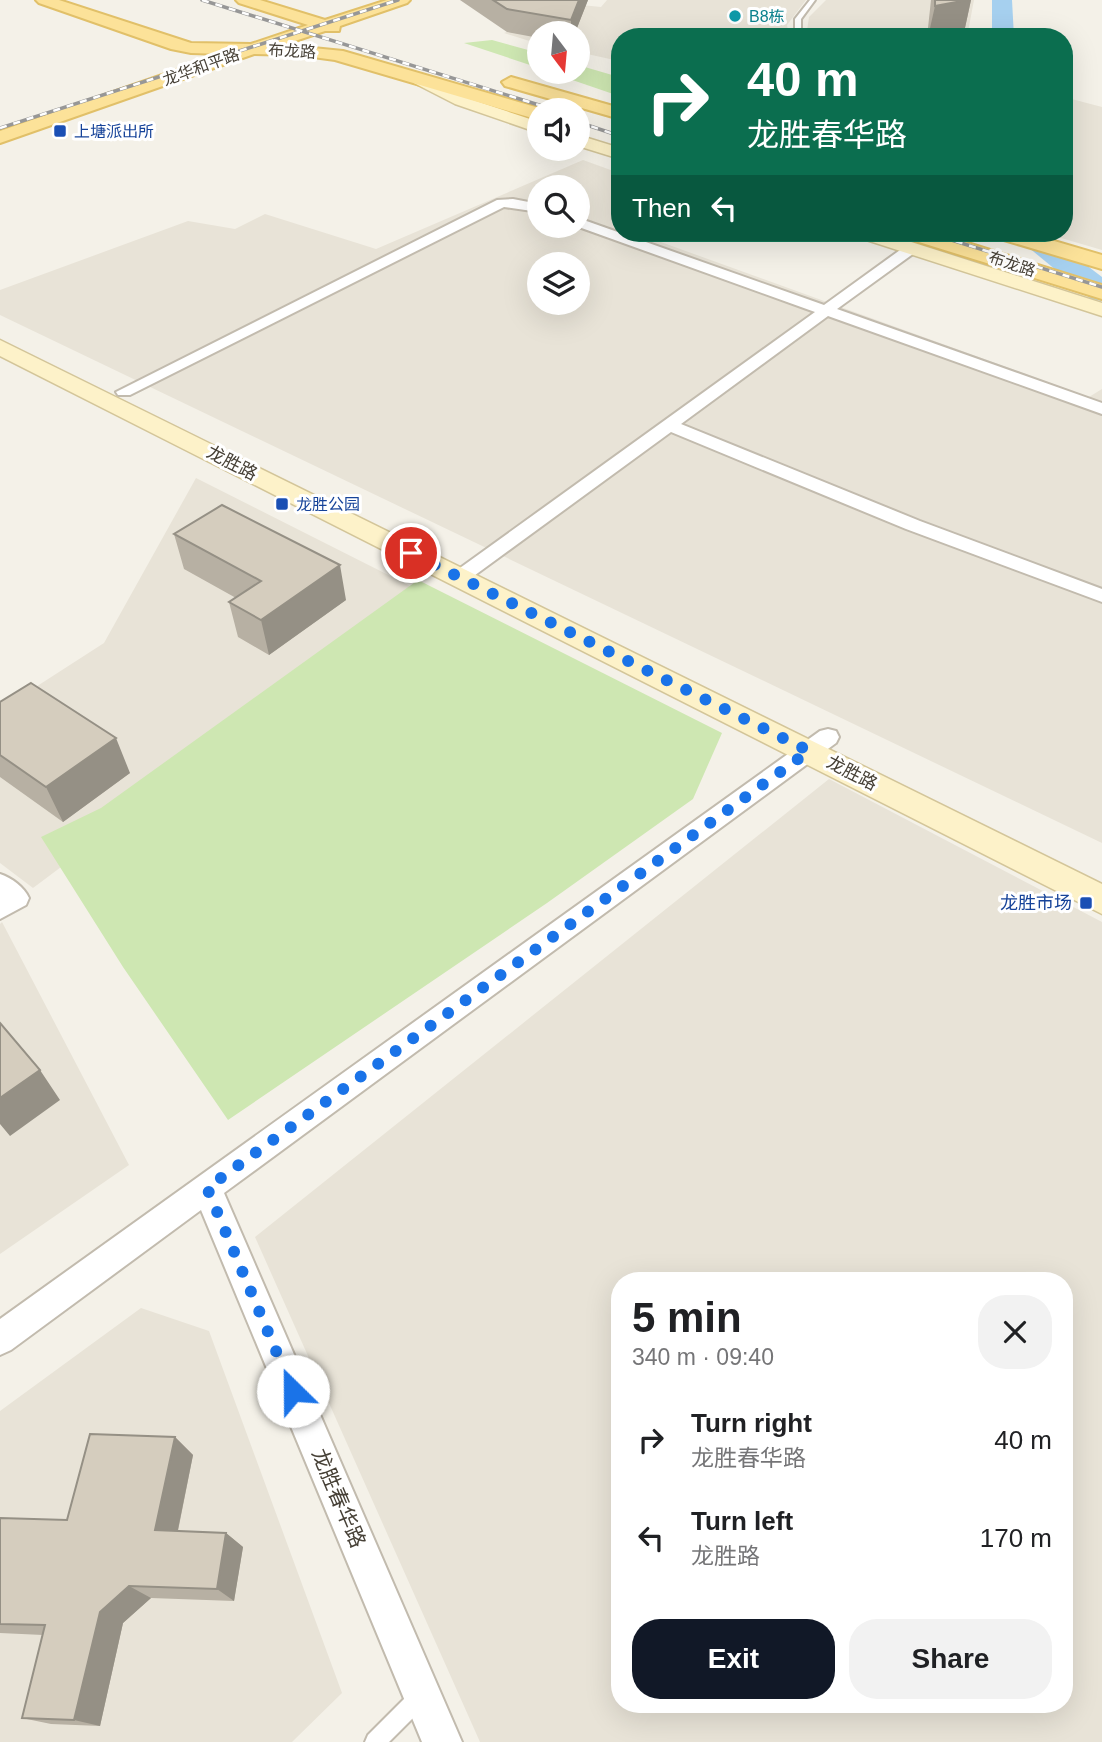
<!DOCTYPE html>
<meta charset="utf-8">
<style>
body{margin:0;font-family:Arial,"Noto Sans SC",sans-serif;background:#f2f2f2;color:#202124;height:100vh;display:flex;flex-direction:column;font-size:26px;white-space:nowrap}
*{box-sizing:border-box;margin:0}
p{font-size:23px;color:#757577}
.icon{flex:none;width:38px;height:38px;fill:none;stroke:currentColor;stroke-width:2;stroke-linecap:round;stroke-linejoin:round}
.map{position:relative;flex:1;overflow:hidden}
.details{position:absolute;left:611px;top:1272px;width:462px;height:441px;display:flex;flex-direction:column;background:#fff;border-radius:28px;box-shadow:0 7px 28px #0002}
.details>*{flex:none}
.hud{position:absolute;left:611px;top:28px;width:462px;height:214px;border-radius:28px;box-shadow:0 7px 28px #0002;background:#0b6e4f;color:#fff;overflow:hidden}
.needle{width:46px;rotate:164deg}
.buttons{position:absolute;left:527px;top:21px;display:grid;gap:14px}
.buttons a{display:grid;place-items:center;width:63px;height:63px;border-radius:50%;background:#fff;box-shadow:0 7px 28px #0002;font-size:35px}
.pin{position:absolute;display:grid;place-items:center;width:60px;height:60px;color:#fff;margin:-30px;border:4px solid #fff;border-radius:50%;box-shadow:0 2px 7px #0007}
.me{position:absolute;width:77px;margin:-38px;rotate:337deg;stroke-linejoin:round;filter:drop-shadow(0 0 5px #0008)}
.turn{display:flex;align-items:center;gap:24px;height:147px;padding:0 21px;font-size:32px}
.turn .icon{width:91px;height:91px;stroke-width:2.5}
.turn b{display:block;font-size:49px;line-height:60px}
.then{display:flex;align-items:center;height:66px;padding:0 21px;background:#0003;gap:14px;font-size:26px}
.round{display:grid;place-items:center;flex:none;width:74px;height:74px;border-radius:28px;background:#f2f2f2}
.headline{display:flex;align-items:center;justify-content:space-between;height:119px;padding:0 21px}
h1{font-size:42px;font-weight:700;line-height:52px}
.button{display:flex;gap:14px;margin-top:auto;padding:14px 21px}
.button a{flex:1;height:80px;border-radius:28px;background:#111827;color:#fff;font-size:28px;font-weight:700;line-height:80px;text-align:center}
.button a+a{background:#f2f2f2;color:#202124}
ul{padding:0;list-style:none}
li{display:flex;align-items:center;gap:21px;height:98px;padding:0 21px}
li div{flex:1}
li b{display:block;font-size:26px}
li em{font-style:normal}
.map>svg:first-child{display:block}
.residential{fill:#e8e3d7;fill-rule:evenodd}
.green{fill:#cee7b2}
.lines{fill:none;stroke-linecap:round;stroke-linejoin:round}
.river{fill:#a6d0ef;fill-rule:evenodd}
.lane-casing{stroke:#c2bbae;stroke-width:4}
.street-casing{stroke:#c2bbae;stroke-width:4}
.secondary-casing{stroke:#d3c599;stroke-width:3}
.primary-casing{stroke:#e1c069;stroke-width:4}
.lane{fill:#fff;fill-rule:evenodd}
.street{fill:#fff;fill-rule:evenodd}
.secondary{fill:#fdf2c9;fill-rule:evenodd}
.primary{fill:#fce299;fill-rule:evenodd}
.rail-casing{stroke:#979797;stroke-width:3.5}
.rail{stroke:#fff;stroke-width:2.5;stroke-dasharray:7;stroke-linecap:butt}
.wall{fill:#b7b0a3}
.shaded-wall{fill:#959085}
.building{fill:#d5cdbe;stroke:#959085;stroke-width:2}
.route{stroke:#1a73e8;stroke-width:12;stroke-dasharray:0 21.6}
.culture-dot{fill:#0f9aa8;stroke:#fff;stroke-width:2.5}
.transit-dot{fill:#1a4fb4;stroke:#fff;stroke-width:2.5}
.labels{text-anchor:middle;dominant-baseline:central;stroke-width:6;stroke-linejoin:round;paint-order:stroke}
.far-culture-label{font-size:16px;fill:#0d838f;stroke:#fff;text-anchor:start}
.far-street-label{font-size:16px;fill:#474137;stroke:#fff}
.far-transit-label{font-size:16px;fill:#164399;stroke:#fff;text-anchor:start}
.street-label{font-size:18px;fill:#474137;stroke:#fff}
.transit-label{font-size:18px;fill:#164399;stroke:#fff;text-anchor:end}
.near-street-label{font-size:21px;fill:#474137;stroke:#fff}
</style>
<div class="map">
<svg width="1102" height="1742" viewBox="0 0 1102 1742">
<rect width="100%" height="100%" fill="#f4f1e8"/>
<!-- residential -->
<path class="residential" d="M607,0H806L787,25L789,37H620L619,61L578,52V33H539V44L504,33L572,4L601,7Z
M826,0H974L967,37H806L809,17Z
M1064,97L1102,107V250L1044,233H1064Z
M583,160L619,173V223L616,225L619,227L620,233H636L1089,397L1102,389V843L0,315V290L188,221L235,229L265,214L376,249ZM539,187H578V226H539ZM539,264H578V303H539Z
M196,478L426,594L33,888L0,863V710L104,643Z
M829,779L1102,922V1742H480L255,1237ZM1064,1281V1704H620V1281Z
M2,922L129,1165L0,1254V924Z
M141,1308L209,1331L342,1693L292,1742H0V1411Z"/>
<!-- green -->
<path class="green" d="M492,40L539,53V68L464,43Z
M578,65L619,77V96L549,72H578Z
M418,580L722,733L693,799L547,903L228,1120L123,967L41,837L101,808Z"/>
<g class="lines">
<!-- river -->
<path class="river" d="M992,0H1012L1014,37H992Z
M1011,233H1044L1102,277V301L1091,299Z"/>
<defs>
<path id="lane" d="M810,0H815L801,19V37H795V19Z
M420,1687L427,1690L430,1697L427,1704L389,1742H365L368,1735L413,1690Z"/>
<path id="street" d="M513,199L539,204V212L504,207L130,395H118L116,392L497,200Z
M578,218L824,305L907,245H917V251L837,309L1102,403V414L828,316L681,424L920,521L1102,589V602L906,529L671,432L467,581H453L450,577L453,573L815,312L576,226Z
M828,729L836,731L839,737L836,743L224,1193L462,1742H422L201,1210L11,1350L0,1355V1319L820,731Z
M0,874C12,878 24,887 29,898L26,905L0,919Z"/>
<path id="secondary" d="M420,75L467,98L539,122V133L455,104L414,83L412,80L414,77Z
M578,135L620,148V159L578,146Z
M854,233H883L1102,303V316L857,237Z
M0,340L1102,884V914L0,356Z"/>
<path id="primary" d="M36,0H59L191,43L251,44L308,25L239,3L236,0H260L325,20L387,0H410L407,3L340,26L339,31H325L283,45L343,51L546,110H539V120L335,60L298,55L254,54L0,143V131L223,54L191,53L171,49L39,3Z
M511,77L620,108V119L505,86L502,82Z
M903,233H936L1102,285V299L906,238Z
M994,233H1027L1102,255V269L997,238Z"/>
</defs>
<!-- lane casing -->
<use href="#lane" class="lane-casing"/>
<!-- street casing -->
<use href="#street" class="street-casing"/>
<!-- secondary casing -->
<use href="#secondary" class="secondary-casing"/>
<!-- primary casing -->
<use href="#primary" class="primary-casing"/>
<!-- lane -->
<use href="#lane" class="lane"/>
<!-- street -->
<use href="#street" class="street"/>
<!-- secondary -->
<use href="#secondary" class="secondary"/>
<!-- primary -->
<use href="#primary" class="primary"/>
<defs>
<path id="rail" d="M202,0L555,110
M578,122L620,136
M0,128L398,0
M929,233L1102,287"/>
</defs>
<!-- rail casing -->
<use href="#rail" class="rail-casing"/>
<!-- rail -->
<use href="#rail" class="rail"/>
</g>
<!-- wall -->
<path class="wall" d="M460,0H588L575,33H539V38L507,32Z
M931,0H971L963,37H927Z
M174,534L346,600L269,655L238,637L229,602L236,598L184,569Z
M0,702L130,773L63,822L0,777Z
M175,1437L193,1455L178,1531L226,1533L243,1547L234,1601L151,1598L123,1623L100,1726L51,1724L22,1718L43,1635L0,1633V1518L67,1520Z"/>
<!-- shaded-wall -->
<path class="shaded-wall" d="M579,0H588L575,33H571V20Z
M967,0H971L963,37H928L935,6Z
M340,565L346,600L269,655L261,620Z
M116,738L130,773L63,822L46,787Z
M40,1070L60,1100L10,1136L0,1124V1098Z
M175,1437L193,1455L175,1544L155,1530Z
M226,1533L243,1547L234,1601L217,1589Z
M129,1586L151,1598L123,1623L100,1726L74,1720L100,1612Z"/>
<!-- building -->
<path class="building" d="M493,0H579L571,20L507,9Z
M935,0H967L935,6Z
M222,505L340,565L261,620L229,602L261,581L174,534Z
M31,683L116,738L46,787L0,755V702Z
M0,1023L40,1070L0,1098Z
M90,1434L175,1437L155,1530L226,1533L217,1589L129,1586L100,1612L74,1720L22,1718L45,1625L0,1624V1518L67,1520Z"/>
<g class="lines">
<!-- route -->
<path class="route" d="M293,1391L207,1188L809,751L411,553"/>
</g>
<!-- markers -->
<circle class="culture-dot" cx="735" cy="16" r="7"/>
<g class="transit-dot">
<rect x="53" y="124" width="14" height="14" rx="3.5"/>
<rect x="275" y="497" width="14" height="14" rx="3.5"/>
<rect x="1079" y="896" width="14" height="14" rx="3.5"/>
</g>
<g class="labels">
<!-- far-culture labels -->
<g class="far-culture-label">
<text x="749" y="16">B8栋</text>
</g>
<!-- far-street labels -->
<g class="far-street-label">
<text transform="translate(292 51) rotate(3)">布龙路</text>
<text transform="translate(201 67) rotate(-20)">龙华和平路</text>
<text transform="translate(1012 264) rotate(18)">布龙路</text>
</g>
<!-- far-transit labels -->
<g class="far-transit-label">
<text x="74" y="131">上塘派出所</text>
<text x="296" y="504">龙胜公园</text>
</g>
<!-- street labels -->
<g class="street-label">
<text transform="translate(232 463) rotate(27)">龙胜路</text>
<text transform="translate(852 773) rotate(27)">龙胜路</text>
</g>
<!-- transit labels -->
<g class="transit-label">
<text x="1072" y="903">龙胜市场</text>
</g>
<!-- near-street labels -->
<g class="near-street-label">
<text transform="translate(339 1498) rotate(67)">龙胜春华路</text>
</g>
</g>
</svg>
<div class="buttons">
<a><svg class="needle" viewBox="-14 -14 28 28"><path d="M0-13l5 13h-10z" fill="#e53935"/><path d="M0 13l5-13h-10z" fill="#757577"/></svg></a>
<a><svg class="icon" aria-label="sound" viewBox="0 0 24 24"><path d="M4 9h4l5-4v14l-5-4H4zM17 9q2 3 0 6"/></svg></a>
<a><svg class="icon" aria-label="search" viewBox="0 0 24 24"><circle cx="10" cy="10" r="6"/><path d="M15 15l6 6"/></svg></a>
<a><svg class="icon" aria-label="layers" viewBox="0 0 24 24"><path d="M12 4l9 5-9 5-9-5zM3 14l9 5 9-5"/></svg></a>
</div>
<div class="pin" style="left:411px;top:553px;background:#d93025"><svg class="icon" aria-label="arrive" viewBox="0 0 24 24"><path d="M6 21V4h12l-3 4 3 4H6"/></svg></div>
<svg class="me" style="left:293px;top:1391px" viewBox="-20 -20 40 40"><circle r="19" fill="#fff"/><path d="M0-13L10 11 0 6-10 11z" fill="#1a73e8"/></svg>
<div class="hud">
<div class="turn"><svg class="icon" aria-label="right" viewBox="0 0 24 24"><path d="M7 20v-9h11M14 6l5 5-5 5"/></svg><div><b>40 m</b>龙胜春华路</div></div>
<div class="then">Then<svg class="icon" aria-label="left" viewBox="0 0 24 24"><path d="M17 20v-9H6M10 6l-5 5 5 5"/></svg></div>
</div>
<section class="details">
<div class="headline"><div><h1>5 min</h1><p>340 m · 09:40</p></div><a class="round"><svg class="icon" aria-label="close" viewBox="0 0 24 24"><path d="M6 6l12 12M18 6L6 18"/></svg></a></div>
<ul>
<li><svg class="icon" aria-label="right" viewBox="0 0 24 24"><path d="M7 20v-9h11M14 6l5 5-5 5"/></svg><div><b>Turn right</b><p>龙胜春华路</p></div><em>40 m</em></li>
<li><svg class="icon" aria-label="left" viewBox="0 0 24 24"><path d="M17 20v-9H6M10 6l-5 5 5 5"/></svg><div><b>Turn left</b><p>龙胜路</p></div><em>170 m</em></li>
</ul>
<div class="button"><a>Exit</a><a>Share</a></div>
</section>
</div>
